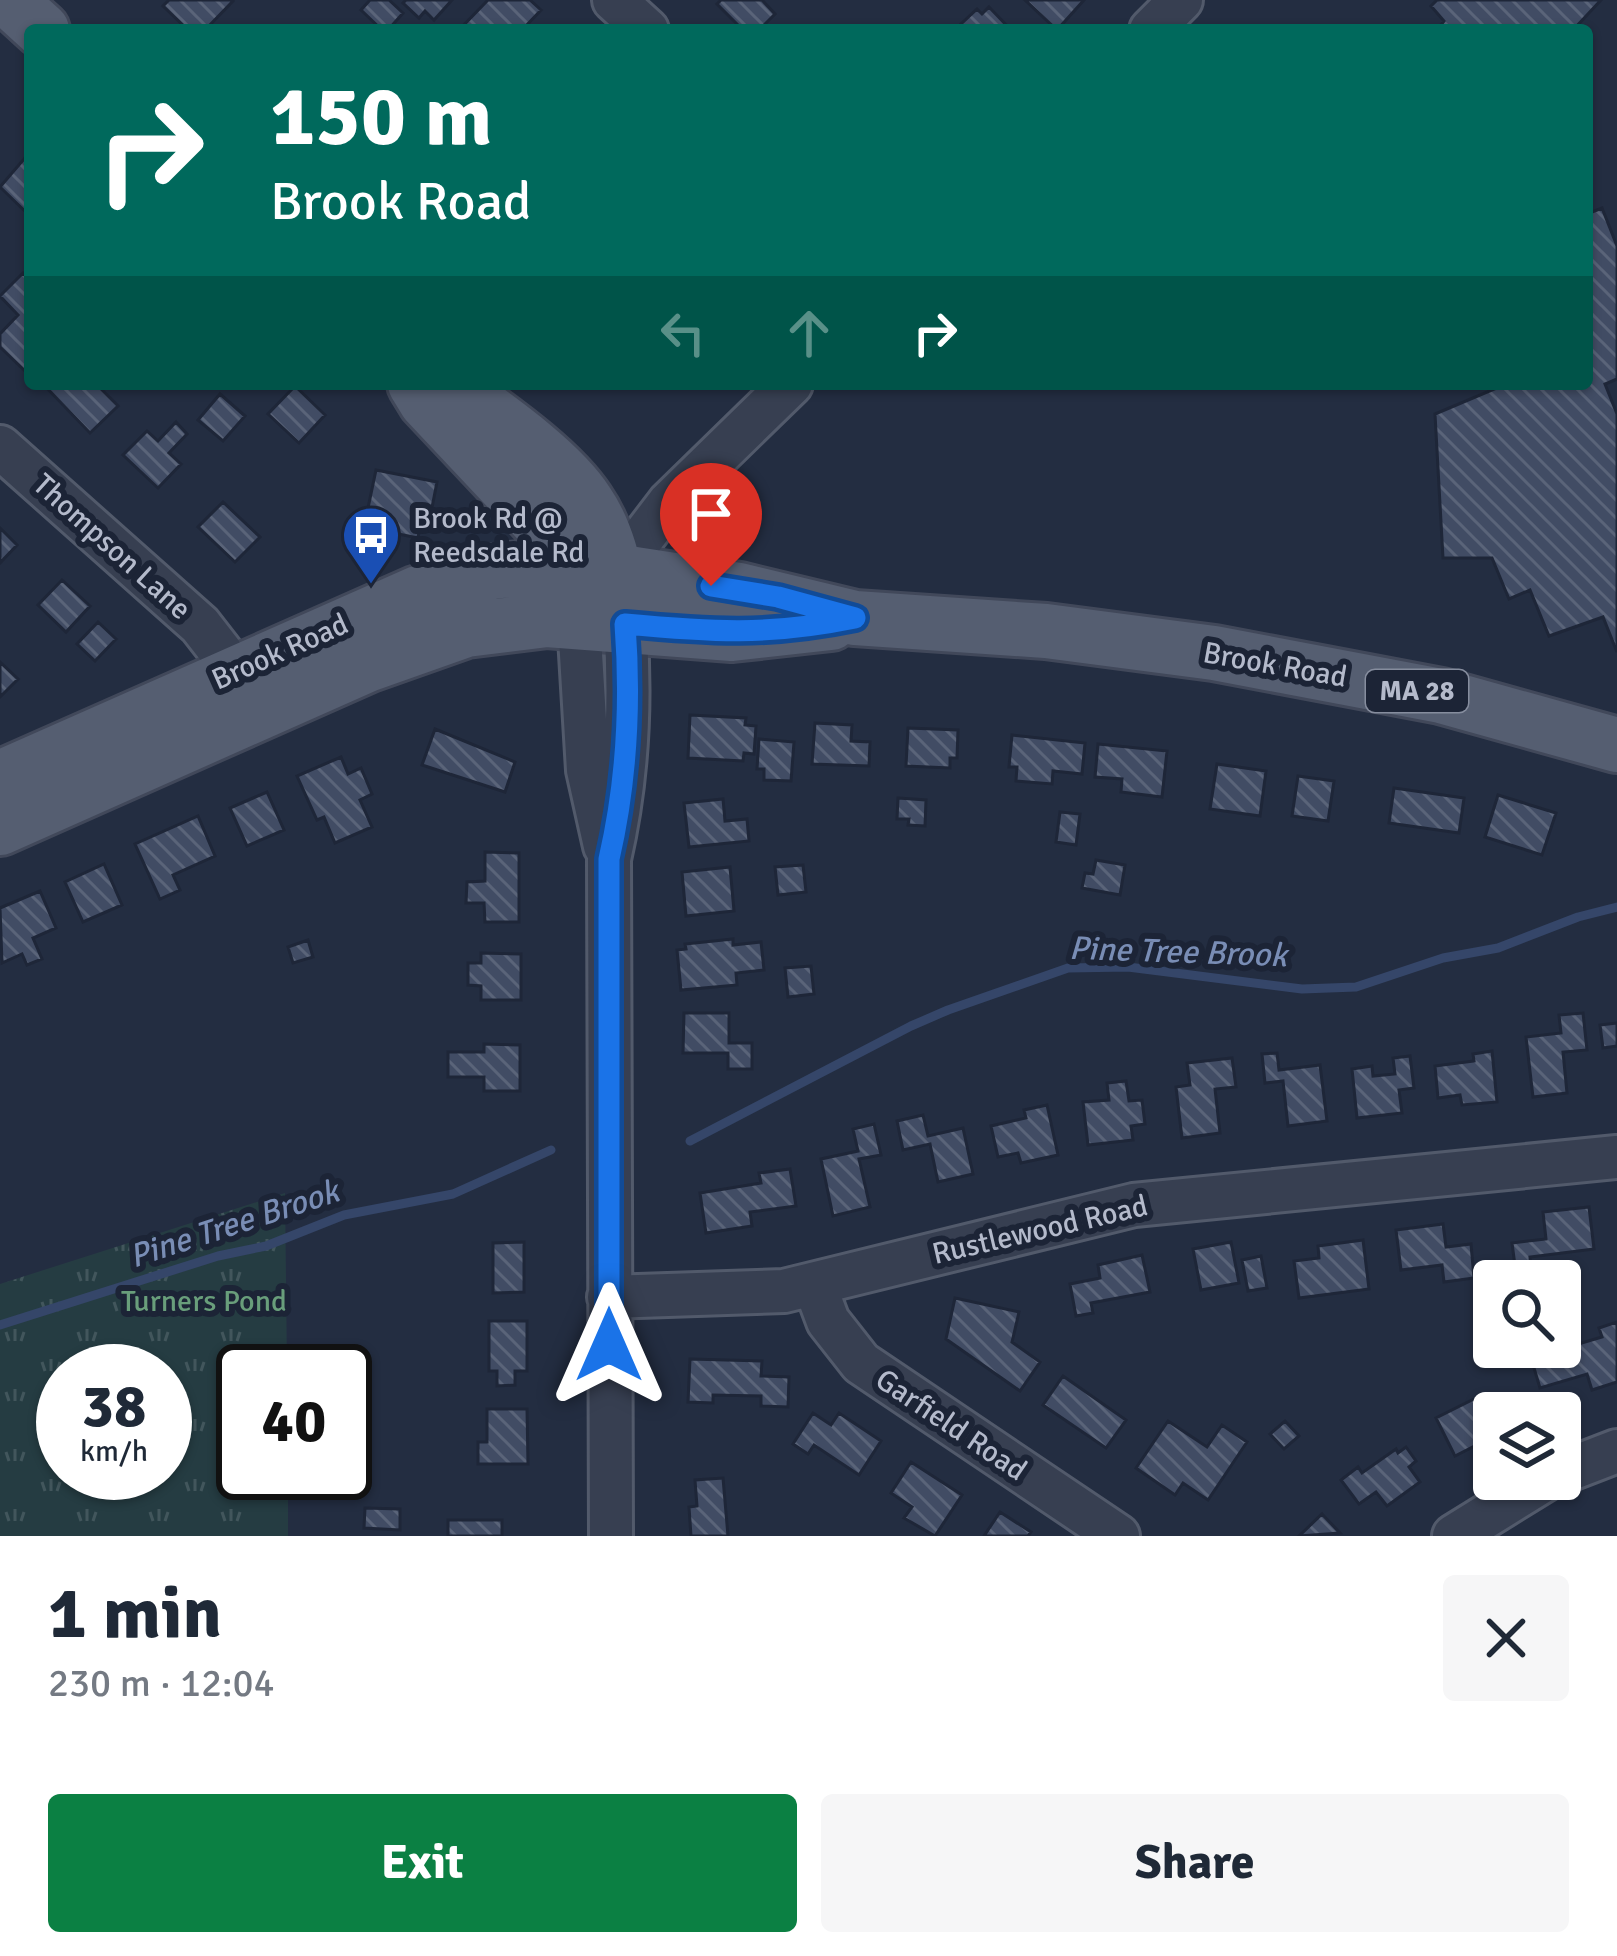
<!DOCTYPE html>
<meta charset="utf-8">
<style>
body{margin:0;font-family:Signika,sans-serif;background:#f6f6f7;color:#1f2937;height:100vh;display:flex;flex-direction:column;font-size:45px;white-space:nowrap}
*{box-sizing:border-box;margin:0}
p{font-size:39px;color:#747a83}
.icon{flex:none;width:66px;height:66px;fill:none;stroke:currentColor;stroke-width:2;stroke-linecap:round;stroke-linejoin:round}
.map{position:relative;height:1536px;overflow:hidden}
.panel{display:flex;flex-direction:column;background:#fff;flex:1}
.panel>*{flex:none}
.top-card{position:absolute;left:24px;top:24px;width:1569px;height:366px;border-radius:12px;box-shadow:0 3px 9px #0004;background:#00695c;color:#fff;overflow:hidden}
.tools{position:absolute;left:1473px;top:1260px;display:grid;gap:24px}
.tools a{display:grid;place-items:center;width:108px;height:108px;border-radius:12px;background:#fff;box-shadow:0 3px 9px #0004;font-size:60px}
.speed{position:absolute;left:36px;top:1344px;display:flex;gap:24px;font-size:60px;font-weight:700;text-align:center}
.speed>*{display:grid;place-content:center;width:156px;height:156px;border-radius:50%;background:#fff;box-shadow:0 3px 9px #0004;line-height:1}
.speed small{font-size:30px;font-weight:400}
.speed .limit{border:6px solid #111;border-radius:18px;background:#fff;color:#111}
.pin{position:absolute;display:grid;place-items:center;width:102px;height:102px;color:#fff;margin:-123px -51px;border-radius:50% 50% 50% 0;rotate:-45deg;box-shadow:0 0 12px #0007}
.pin .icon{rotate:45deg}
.me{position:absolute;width:132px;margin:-66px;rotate:0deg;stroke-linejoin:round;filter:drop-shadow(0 0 9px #0008)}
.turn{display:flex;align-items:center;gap:42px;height:252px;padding:0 48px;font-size:54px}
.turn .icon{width:156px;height:156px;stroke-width:2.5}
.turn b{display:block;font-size:84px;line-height:102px}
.lanes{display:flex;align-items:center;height:114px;padding:0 48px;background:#0003;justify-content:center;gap:60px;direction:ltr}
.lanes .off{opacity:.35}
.round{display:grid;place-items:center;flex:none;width:126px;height:126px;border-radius:12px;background:#f6f6f7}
.head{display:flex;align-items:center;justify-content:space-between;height:204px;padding:0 48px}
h1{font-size:72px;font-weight:700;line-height:90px}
.cta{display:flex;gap:24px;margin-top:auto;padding:24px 48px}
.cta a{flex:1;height:138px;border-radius:12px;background:#0b8043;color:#fff;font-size:48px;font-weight:700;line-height:138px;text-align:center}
.cta a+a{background:#f6f6f7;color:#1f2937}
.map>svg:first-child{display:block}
.park{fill:url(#park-tufts);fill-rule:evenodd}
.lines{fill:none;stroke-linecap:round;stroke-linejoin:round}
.stream{stroke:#354669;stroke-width:9}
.building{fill:url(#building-back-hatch);stroke:#1e2638;stroke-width:3}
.minor-casing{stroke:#525a6b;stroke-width:48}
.major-casing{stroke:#41485a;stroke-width:60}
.minor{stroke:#373f51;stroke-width:42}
.major{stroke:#555e71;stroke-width:54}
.route-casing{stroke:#114b97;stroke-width:30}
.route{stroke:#1a73e8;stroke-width:21}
.labels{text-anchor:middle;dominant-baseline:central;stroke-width:12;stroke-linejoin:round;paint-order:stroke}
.shield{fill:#1c2436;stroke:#868d9e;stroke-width:3}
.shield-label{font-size:27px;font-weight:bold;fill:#b4bacb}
.poi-label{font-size:30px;fill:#b4bacb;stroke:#1c2436;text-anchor:start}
.street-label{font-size:30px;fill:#b4bacb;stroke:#1c2436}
.park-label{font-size:30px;fill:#699e7b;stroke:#1c2436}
.water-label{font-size:33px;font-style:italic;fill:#798db5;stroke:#1c2436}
</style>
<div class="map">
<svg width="1617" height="1536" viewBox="0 0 1617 1536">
<defs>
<pattern id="park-tufts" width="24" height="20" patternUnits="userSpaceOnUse" patternTransform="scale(3)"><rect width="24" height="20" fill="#253c42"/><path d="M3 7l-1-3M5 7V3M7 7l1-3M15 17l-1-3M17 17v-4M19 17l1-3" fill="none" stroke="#42565c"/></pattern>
<pattern id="building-back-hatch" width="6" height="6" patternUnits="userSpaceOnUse" patternTransform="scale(3)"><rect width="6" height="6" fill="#414c64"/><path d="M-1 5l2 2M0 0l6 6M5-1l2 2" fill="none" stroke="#5a6479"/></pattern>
</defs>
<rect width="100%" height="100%" fill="#232d41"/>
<!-- park -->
<path class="park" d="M285,1193L287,1371H243V1473H288V1536H0V1284ZM63,1371H165V1473H63Z"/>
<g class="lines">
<!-- stream -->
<path class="stream" d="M690,1141L911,1026L948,1010L1068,968L1128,967L1302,989L1356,987L1443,958L1498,948L1578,917L1617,907
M0,1325L218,1256L266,1246L344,1215L453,1194L551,1150"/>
</g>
<!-- building -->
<path class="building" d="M169,0H232L233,1L205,30H188L163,6Z
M370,0H389L403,13L388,30H382L361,10Z
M406,0H452L434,20L425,11L419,18L403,3Z
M488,0H530L541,10L522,30H459Z
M721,0H762L775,14L759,30H743L717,4Z
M1025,0H1084L1057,30Z
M1437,0H1601L1573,30H1437L1444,21L1431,6Z
M989,7L1011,30H966L961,24L977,9L982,14Z
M30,152V216L0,187Z
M1602,208L1617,246V379L1605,384L1617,414V652L1603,617L1549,636L1530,590L1509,599L1492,558H1443L1435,414L1506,384H1587V214Z
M23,273L30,279V368L26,372L0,347V334L18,315L0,296Z
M43,384H96L118,406L90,433Z
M295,386L325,415L299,443L268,414Z
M220,394L245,416L223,441L198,420Z
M176,422L187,434L169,453L181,464L158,488L123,455L147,431L158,441Z
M376,470L437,482L428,528L420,526L418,538L364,527Z
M223,502L260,537L235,562L198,527Z
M0,528L17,545L0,563Z
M62,580L90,606L66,632L38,605Z
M98,622L116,639L95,661L77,644Z
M0,662L18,679L0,697Z
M690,715L746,718L745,725L756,726L754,754L744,753L743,761L688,758Z
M815,723L852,725L851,741L870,742L869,766L812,764Z
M908,728L958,730L957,758H950V768L906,766Z
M435,729L515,762L505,792L422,765Z
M1012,735L1085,743L1082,774L1053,771L1052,784L1016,781L1017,767H1009Z
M759,739L794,742L791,781L764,780V769H757Z
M1098,744L1167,751L1162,797L1121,792L1122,779L1095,777Z
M341,757L348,774L361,768L372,794L360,800L372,827L335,843L324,817L317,820L297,776Z
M1217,764L1266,771L1260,816L1210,809Z
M1298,776L1334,781L1328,821L1292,816Z
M1394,788L1464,798L1459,833L1389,823Z
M267,792L284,830L247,846L230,808Z
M1498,795L1556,813L1542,855L1485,837Z
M898,798L926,800L925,826L908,825L909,819H897Z
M723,799L725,821L747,819L749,841L689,847L684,803Z
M1060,812L1080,814L1076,845L1056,842Z
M198,816L215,856L173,875L180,890L160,899L135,844Z
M485,852L519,853V922H485L484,903H466L467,882L485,881Z
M1096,860L1125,865L1120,895L1082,888L1085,873L1093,874Z
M104,864L122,905L83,922L65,882Z
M803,865L806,892L778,895L775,867Z
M730,867L734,911L686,916L682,872Z
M40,891L56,928L33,938L42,959L27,965L22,954L2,963L0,908Z
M733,939V945L761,942L764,970L736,973L737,985L681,990L677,950L686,949L685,944Z
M308,940L313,957L293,963L288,947Z
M481,953L521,954V1000H481V986L468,985V963H481Z
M811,966L814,994L788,997L785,968Z
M684,1013H729V1043H752V1069H728V1053H683Z
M1583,1013L1587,1050L1563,1052L1567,1093L1533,1097L1526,1037L1561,1033L1559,1015Z
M1617,1023V1046L1603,1048L1600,1025Z
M484,1044L520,1045V1091H484V1077H448V1052H484Z
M1492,1051L1497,1102L1462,1105L1460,1095L1438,1098L1435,1066L1474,1061L1473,1054Z
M1277,1053L1279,1070L1320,1065L1327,1121L1288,1126L1283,1081L1265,1083L1262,1054Z
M1410,1056L1414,1088L1399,1090L1402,1113L1357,1118L1352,1069L1372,1066L1373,1076L1395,1074L1393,1058Z
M1232,1058L1236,1087L1215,1089L1220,1133L1182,1138L1176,1087L1190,1085L1187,1063Z
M1126,1081L1129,1101L1142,1100L1145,1124L1131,1126L1133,1140L1088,1145L1083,1102L1109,1100L1107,1083Z
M1047,1105L1058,1155L1021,1163L1018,1153L998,1157L991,1126L1026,1118L1024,1110Z
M923,1115L928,1136L963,1128L973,1174L938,1182L930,1144L903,1150L897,1121Z
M874,1124L881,1155L859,1159L870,1207L833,1216L821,1159L858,1151L853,1129Z
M790,1169L796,1206L750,1212L752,1226L706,1233L700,1193L761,1183L759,1173Z
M1589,1207L1594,1249L1530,1257L1531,1271L1516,1273L1512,1243L1546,1239L1543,1212Z
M1443,1224L1446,1247L1471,1244L1474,1278L1444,1282L1442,1265L1401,1270L1396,1230Z
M1363,1240L1369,1289L1299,1298L1294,1261L1319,1258L1318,1246Z
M524,1242V1292L493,1293V1243Z
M1231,1242L1239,1283L1201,1290L1193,1249Z
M1142,1255L1150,1292L1091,1303L1093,1313L1076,1316L1070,1284L1100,1278L1098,1265Z
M1261,1256L1267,1288L1248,1291L1242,1260Z
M955,1298L1019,1312L1012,1342L1040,1362L1020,1391L946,1339Z
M489,1321H527V1371H515V1385L497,1386V1371H489Z
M1617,1322V1382L1592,1390L1587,1374L1540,1388L1531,1358L1602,1337L1599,1328Z
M690,1359L762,1361L761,1376L789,1377L788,1407L761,1406V1396L713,1395V1403L688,1402Z
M1063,1376L1126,1420L1106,1448L1043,1405Z
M1484,1394L1489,1405L1504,1397L1512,1413H1494V1436L1455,1456L1436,1418Z
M487,1409H527L528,1464H478V1442H487Z
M813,1413L831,1425L839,1413L881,1441L859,1475L814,1445L808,1454L793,1444Z
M1168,1421L1207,1447L1222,1425L1247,1442L1208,1500L1183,1483L1175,1495L1136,1468Z
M1285,1421L1299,1436L1284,1449L1270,1434Z
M1406,1447L1416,1461L1409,1467L1420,1482L1387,1506L1376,1492L1359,1504L1341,1480L1358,1467L1362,1473L1396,1449L1398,1453Z
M911,1462L962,1495L935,1536L904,1518L912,1507L891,1493Z
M723,1478L728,1536H691L689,1507L697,1506L695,1480Z
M365,1508L400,1509V1530L364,1528Z
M1000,1512L1031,1532L1028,1536H984Z
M1322,1514L1340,1533L1299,1536Z
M448,1520H502V1536H448Z"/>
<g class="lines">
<defs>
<path id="minor" d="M614,0L647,30
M1151,30L1181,0
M0,447L200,625L221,652L246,703
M605,846L588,770L579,621L669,503L791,384
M815,1286L828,1321L861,1363L1118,1536
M609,1297L784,1291L1134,1205L1617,1157
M1560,1473L1617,1451
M611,1536L609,859C627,781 631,704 625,624
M1454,1536L1546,1479"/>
<path id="major" d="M9,0L42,30
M415,384L426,402L551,535L567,567L574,594
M451,384C492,414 560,460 587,502C607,531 615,567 621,600
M0,778L418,593L492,572L548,566L615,571L739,590L855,618L1046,631L1214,653L1441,696L1617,745
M0,828L367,665L466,630L547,620L732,634L831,623"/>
</defs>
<!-- minor casing -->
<use href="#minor" class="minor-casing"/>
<!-- major casing -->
<use href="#major" class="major-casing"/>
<!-- minor -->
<use href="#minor" class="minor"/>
<!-- major -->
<use href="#major" class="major"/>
</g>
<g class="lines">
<defs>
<path id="route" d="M609,1345V859C627,781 631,704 625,624C712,632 767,636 855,618L778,597L711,586"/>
</defs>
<!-- route casing -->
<use href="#route" class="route-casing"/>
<!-- route -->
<use href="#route" class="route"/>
</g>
<!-- icons -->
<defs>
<symbol id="bus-pin" viewBox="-11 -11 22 30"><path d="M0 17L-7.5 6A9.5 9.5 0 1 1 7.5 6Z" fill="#1a4fb4" stroke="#1c2436"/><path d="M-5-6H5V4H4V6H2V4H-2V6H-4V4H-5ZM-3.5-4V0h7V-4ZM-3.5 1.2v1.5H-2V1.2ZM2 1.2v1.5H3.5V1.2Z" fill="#fff"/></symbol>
</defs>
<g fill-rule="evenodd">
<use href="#bus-pin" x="338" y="502" width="66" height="90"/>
</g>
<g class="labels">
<!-- shield labels -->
<rect class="shield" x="1366" y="670" width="102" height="42" rx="9"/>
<g class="shield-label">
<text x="1417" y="691">MA 28</text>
</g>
<!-- poi labels -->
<g class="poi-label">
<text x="413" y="518">Brook Rd @<tspan x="413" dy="34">Reedsdale Rd</tspan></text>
</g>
<!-- street labels -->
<g class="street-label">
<text transform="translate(112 547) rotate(42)">Thompson Lane</text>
<text transform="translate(280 652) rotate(-24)">Brook Road</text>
<text transform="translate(1275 665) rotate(10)">Brook Road</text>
<text transform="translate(1040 1230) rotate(-13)">Rustlewood Road</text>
<text transform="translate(951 1425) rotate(34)">Garfield Road</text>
</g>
<!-- park labels -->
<g class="park-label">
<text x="204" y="1301">Turners Pond</text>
</g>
<!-- water labels -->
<g class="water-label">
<text transform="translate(1178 952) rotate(2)">Pine Tree Brook</text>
<text transform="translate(234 1224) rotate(-18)">Pine Tree Brook</text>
</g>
</g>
</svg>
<div class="tools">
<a><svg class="icon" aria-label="search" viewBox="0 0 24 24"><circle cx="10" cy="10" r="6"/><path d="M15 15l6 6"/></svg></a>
<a><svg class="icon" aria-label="layers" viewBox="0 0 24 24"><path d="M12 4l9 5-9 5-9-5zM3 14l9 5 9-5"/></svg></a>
</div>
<div class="speed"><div>38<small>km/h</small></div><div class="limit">40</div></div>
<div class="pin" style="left:711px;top:586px;background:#d93025"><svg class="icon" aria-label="arrive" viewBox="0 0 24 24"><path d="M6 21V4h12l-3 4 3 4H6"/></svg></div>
<svg class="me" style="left:609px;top:1345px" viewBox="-20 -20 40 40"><path d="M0-17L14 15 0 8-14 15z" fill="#1a73e8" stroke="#fff" stroke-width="4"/></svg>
<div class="top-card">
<div class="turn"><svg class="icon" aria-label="right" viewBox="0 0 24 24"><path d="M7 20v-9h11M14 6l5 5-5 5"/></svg><div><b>150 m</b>Brook Road</div></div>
<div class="lanes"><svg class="icon off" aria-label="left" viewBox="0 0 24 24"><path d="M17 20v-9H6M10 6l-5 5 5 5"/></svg><svg class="icon off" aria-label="ahead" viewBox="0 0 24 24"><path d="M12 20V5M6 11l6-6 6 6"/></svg><svg class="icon" aria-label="right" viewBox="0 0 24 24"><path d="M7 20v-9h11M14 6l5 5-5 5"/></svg></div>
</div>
</div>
<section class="panel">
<div class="head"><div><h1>1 min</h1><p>230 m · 12:04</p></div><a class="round"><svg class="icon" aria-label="close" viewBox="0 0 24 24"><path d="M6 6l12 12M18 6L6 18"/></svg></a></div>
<div class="cta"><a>Exit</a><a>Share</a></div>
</section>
